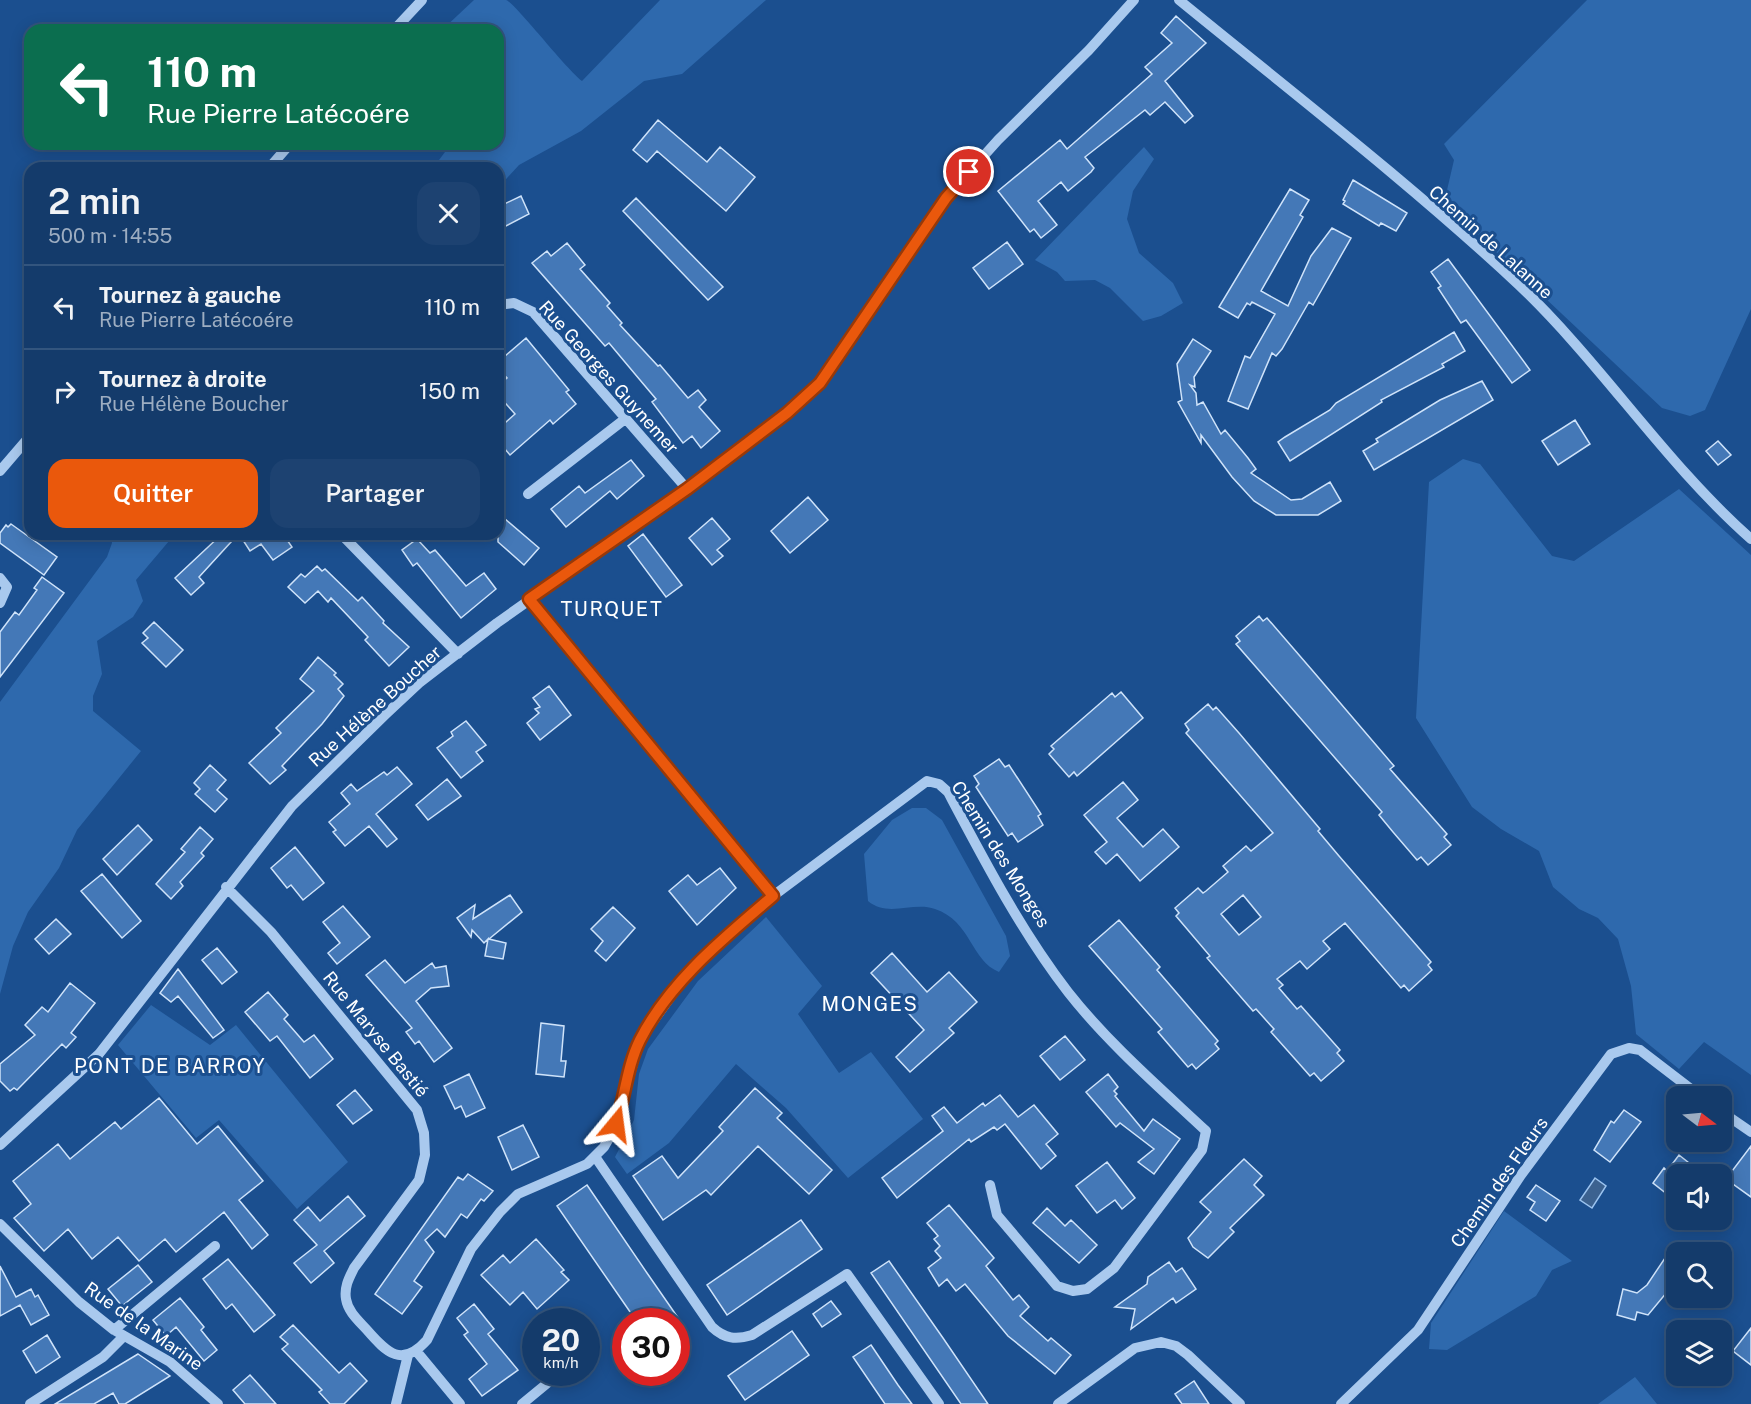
<!DOCTYPE html>
<html lang="fr">
<meta charset="utf-8">
<style>
body{margin:0;font-family:"Public Sans",sans-serif;background:#1d4271;color:#f1f3f6;height:100vh;display:flex;flex-direction:column;font-size:22px;white-space:nowrap}
*{box-sizing:border-box;margin:0}
p{font-size:20px;color:#9dadc1}
.icon{flex:none;width:33px;height:33px;fill:none;stroke:currentColor;stroke-width:2;stroke-linecap:round;stroke-linejoin:round}
.map{position:relative;flex:1;overflow:hidden}
.side{position:absolute;left:24px;top:162px;width:480px;height:378px;display:flex;flex-direction:column;background:#143b6b;border-radius:18px;box-shadow:0 3px 15px #0003,0 0 0 2px #33557e}
.side>*{flex:none}
.top-card{position:absolute;left:24px;top:24px;width:480px;height:126px;border-radius:18px;box-shadow:0 3px 15px #0003,0 0 0 2px #33557e;background:#0b6e4f;color:#fff;overflow:hidden}
.needle{width:39px;rotate:106deg}
.buttons{position:absolute;left:1666px;top:1086px;display:grid;gap:12px}
.buttons a{display:grid;place-items:center;width:66px;height:66px;border-radius:12px;background:#143b6b;box-shadow:0 3px 15px #0003,0 0 0 2px #33557e;font-size:30px}
.speed{position:absolute;left:522px;top:1308px;display:flex;gap:12px;font-size:30px;font-weight:700;text-align:center}
.speed>*{display:grid;place-content:center;width:78px;height:78px;border-radius:50%;background:#143b6b;box-shadow:0 3px 15px #0003,0 0 0 2px #33557e;line-height:1}
.speed small{font-size:15px;font-weight:400}
.speed .limit{border:9px solid #d22;background:#fff;color:#111}
.pin{position:absolute;display:grid;place-items:center;width:51px;height:51px;color:#fff;margin:-26px;border:3px solid #fff;border-radius:50%;box-shadow:0 2px 6px #0007}
.me{position:absolute;width:66px;margin:-33px;rotate:16deg;stroke-linejoin:round;filter:drop-shadow(0 0 4px #0008)}
.turn{display:flex;align-items:center;gap:21px;height:126px;padding:0 24px;font-size:27px}
.turn .icon{width:78px;height:78px;stroke-width:2.5}
.turn b{display:block;font-size:42px;line-height:51px}
.round{display:grid;place-items:center;flex:none;width:63px;height:63px;border-radius:18px;background:#1d4271}
.overview{display:flex;align-items:center;justify-content:space-between;height:102px;padding:0 24px}
h1{font-size:36px;font-weight:600;line-height:45px}
.cta{display:flex;gap:12px;margin-top:auto;padding:12px 24px}
.cta a{flex:1;height:69px;border-radius:18px;background:#ea580c;color:#fff;font-size:24px;font-weight:600;line-height:69px;text-align:center}
.cta a+a{background:#1d4271;color:#f1f3f6}
ul{padding:0;list-style:none}
li{display:flex;align-items:center;gap:18px;height:84px;padding:0 24px;border-top:2px solid #33557e}
li div{flex:1}
li b{display:block;font-size:22px}
li em{font-style:normal}
.map>svg:first-child{display:block}
.green{fill:#2e69ad}
.water{fill:#3c6290;stroke:#9cc4f0;stroke-width:1.5}
.building{fill:#4478b7;stroke:#cfe3fa;stroke-width:1.5;fill-rule:evenodd}
.lines{fill:none;stroke-linecap:round;stroke-linejoin:round}
.minor{stroke:#a9c9ee;stroke-width:10}
.route-casing{stroke:#983908;stroke-width:15}
.route{stroke:#ea580c;stroke-width:10}
.labels{text-anchor:middle;dominant-baseline:central;stroke-width:6;stroke-linejoin:round;paint-order:stroke}
.street-label{font-size:18px;fill:#fff;stroke:#1b4f8f}
.neighbourhood-label{font-size:20px;letter-spacing:1.5px;fill:#fff;stroke:#1b4f8f}
</style>
<div class="map">
<svg width="1751" height="1404" viewBox="0 0 1751 1404">
<rect width="100%" height="100%" fill="#1b4f8f"/>
<!-- green -->
<path class="green" d="M474,0C484,0 497,0 506,0C514,2 566,69 582,81L660,0H766L682,74L644,81L581,131L519,165L498,188V168H433L451,144H498V30H442Z
M1587,0H1751V309L1705,410L1690,416L1662,408L1444,203L1454,160L1444,144Z
M1144,147L1154,159L1133,191L1127,219L1139,253L1173,283L1183,303L1161,316L1143,321L1110,288L1095,280L1065,281L1057,272L1035,260Z
M1463,459L1480,464L1552,556L1574,561L1679,489L1751,555V1075L1704,1042L1679,1069L1636,1034L1631,986L1618,939L1598,918L1579,909L1553,887L1539,851L1501,829L1472,807L1416,718L1429,482Z
M111,534H175L136,580L143,601L133,617L97,641L102,674L93,696V711L141,751L77,830L59,868L28,912L13,946L0,994V702L107,557L112,543Z
M912,808H926L942,820L1006,936L1010,956L999,972C971,961 971,921 935,909C913,901 888,918 868,901L864,854L892,820Z
M766,917L822,986L798,1014L839,1073L871,1052L923,1119L848,1178L786,1108L736,1064L669,1143L627,1174L615,1157L634,1120L639,1074L648,1049L698,981Z
M151,1005L210,1045L236,1025L348,1162L297,1209L219,1120L196,1138L118,1045Z
M1504,1211L1572,1261L1552,1270L1536,1296L1447,1350L1429,1349L1431,1323Z
M1635,1377L1657,1404H1598Z"/>
<!-- water -->
<path class="water" d="M1595,1178L1606,1186L1592,1208L1580,1200Z"/>
<!-- building -->
<path class="building" d="M1176,16L1206,43L1165,81L1193,116L1185,123L1165,102L1150,115L1145,110L1085,157L1094,168L1091,172L1068,191L1061,182L1038,201L1057,225L1041,238L1034,229L1030,232L998,191L1060,140L1067,149L1152,74L1145,67L1172,43L1161,33Z
M658,120L707,162L720,147L755,177L726,211L657,151L647,162L633,150Z
M1353,180L1407,213L1396,231L1381,223L1379,226L1343,204L1345,201L1343,200Z
M1290,189L1309,200L1300,215L1303,217L1261,291L1288,306L1311,256L1332,228L1351,238L1313,305L1309,302L1282,349L1276,356L1272,353L1248,409L1228,401L1245,356L1250,358L1275,314L1252,302L1250,305L1247,303L1238,318L1219,307Z
M521,196L529,214L498,230V207Z
M636,198L723,287L708,300L623,211Z
M1007,242L1023,264L989,289L973,268Z
M567,243L585,265L580,269L610,303L607,306L622,323L620,325L658,366L660,365L688,398L698,390L706,400L699,407L720,431L701,448L692,436L683,443L652,402L656,399L640,380L609,343L605,346L532,263L547,251L551,256Z
M1448,259L1530,370L1512,383L1466,320L1461,323L1438,288L1441,286L1431,272Z
M1454,332L1465,351L1442,364L1444,367L1381,400L1382,402L1290,461L1278,442L1285,437L1330,410L1336,403Z
M526,338L569,390L566,392L576,404L553,424L550,420L510,455L498,441V429L515,414L499,396L502,392L498,386L507,378L498,368V362Z
M1193,339L1211,351L1194,377L1195,387L1190,385L1196,393L1197,405L1203,402L1221,434L1225,430L1248,458L1256,469L1251,473L1291,500L1302,499L1330,482L1341,501L1318,515H1276L1254,501L1232,477L1201,435V443L1178,402L1182,400L1177,364Z
M1482,381L1493,400L1374,470L1363,451L1378,442L1376,439L1440,400Z
M1575,420L1590,444L1558,465L1542,441Z
M1718,441L1731,455L1718,465L1706,451Z
M631,460L644,476L617,499L610,491L566,527L551,509L579,486L585,493Z
M808,497L828,520L790,553L771,531Z
M498,513L539,548L524,565L498,542Z
M712,518L730,539L717,550L723,556L712,565L689,538Z
M11,524L57,557L44,575L0,543V533L6,525L8,527Z
M222,534L231,542L199,577L204,583L191,595L175,578Z
M239,534H283L292,547L273,560L261,544L250,551Z
M643,534L682,585L666,597L628,546Z
M417,539L430,553L435,550L466,586L484,573L496,589L461,618L417,563L413,566L402,550Z
M317,566L322,571L325,569L358,601L362,597L384,621L383,623L409,647L389,666L365,640L368,637L331,598L328,602L318,591L305,603L288,587L301,574L305,577Z
M42,577L64,593L0,677V632L15,612L19,615L37,590L34,588Z
M1259,616L1263,621L1267,618L1312,670L1394,766L1390,769L1447,834L1444,837L1451,845L1428,865L1421,857L1417,860L1393,832L1379,815L1382,812L1236,644L1240,641L1236,636Z
M154,622L183,650L166,667L142,643L148,638L143,633Z
M318,657L336,673L334,675L343,684L338,689L344,696L322,724L282,766L286,770L270,784L249,763L281,733L276,728L314,691L300,679Z
M549,686L571,715L540,740L527,723L539,713L535,709L540,707L533,698Z
M1121,692L1143,718L1077,776L1074,772L1069,777L1049,754L1054,749L1051,746L1112,693L1115,697Z
M1208,704L1213,710L1216,707L1239,733L1320,829L1318,831L1339,856L1431,962L1428,965L1432,970L1409,991L1404,985L1401,988L1345,923L1323,941L1330,949L1307,969L1300,961L1277,979L1283,985L1279,988L1297,1009L1301,1006L1340,1050L1337,1053L1344,1061L1321,1081L1314,1073L1310,1076L1303,1068L1271,1032L1274,1029L1256,1009L1253,1011L1207,958L1210,956L1176,916L1179,913L1175,908L1198,888L1203,893L1206,891L1228,872L1223,866L1246,846L1251,851L1273,833L1186,733L1189,730L1185,724ZM1243,895L1261,917L1239,935L1221,914Z
M466,721L486,745L476,752L483,761L461,778L437,748L453,736L451,732Z
M999,759L1005,767L1009,765L1041,814L1038,816L1043,825L1018,842L1012,833L1008,836L976,787L979,784L974,776Z
M210,765L226,780L217,790L227,799L215,812L195,794L200,789L194,783Z
M397,767L412,784L376,814L397,839L387,847L369,826L345,846L333,832L336,830L329,822L350,804L341,793L351,784L357,791L384,772L387,775Z
M447,779L461,796L428,820L416,805Z
M1123,782L1138,800L1117,818L1143,847L1163,829L1179,847L1140,881L1117,854L1106,864L1095,852L1107,842L1084,815Z
M138,825L152,840L117,875L103,859Z
M200,827L213,839L201,853L204,856L180,882L183,886L171,899L156,884L185,852L181,849Z
M295,847L324,883L303,900L291,885L287,888L271,868Z
M720,868L736,888L697,925L669,891L688,875L697,885Z
M102,874L141,921L122,938L81,891Z
M510,895L522,912L489,939L506,943L503,959L485,956L488,939L484,943L472,930L471,937L457,918L475,905L473,919Z
M343,906L370,937L337,964L328,953L340,943L323,922Z
M613,907L635,928L606,961L595,951L603,941L591,929Z
M56,919L71,934L49,954L35,939Z
M1119,920L1160,967L1157,970L1218,1041L1215,1044L1219,1049L1196,1069L1192,1064L1188,1067L1158,1032L1162,1029L1089,946Z
M217,948L237,972L222,984L202,960Z
M892,953L927,992L949,972L977,1002L949,1028L954,1033L910,1072L896,1057L924,1030L871,973Z
M385,960L405,983L432,963L435,968L446,966L449,986L431,988L416,1001L452,1048L434,1062L419,1041L415,1044L406,1032L412,1028L366,975Z
M178,969L224,1030L213,1038L178,996L171,1002L160,993Z
M70,983L95,1003L71,1033L76,1037L66,1048L62,1044L17,1090L14,1088L10,1091L0,1081V1064L35,1035L25,1025L42,1007L48,1012Z
M268,992L288,1015L284,1019L304,1042L314,1035L333,1059L310,1078L277,1036L270,1041L245,1012Z
M541,1023L564,1026L561,1061H566L564,1077L536,1074Z
M1065,1036L1085,1060L1060,1080L1040,1056Z
M469,1074L485,1108L466,1117L461,1106L455,1109L444,1086Z
M1108,1074L1118,1087L1114,1091L1117,1094L1115,1096L1144,1131L1153,1119L1180,1139L1154,1174L1138,1162L1154,1149L1120,1123L1116,1127L1086,1092Z
M755,1088L782,1113L777,1118L832,1170L809,1194L758,1146L711,1195L706,1190L663,1220L633,1176L662,1156L678,1178L723,1131L719,1127Z
M355,1090L372,1110L353,1124L337,1105Z
M1000,1095L1018,1117L1034,1105L1058,1134L1046,1144L1056,1156L1041,1169L1005,1124L997,1130L994,1127L971,1142L969,1139L897,1198L882,1178L943,1131L932,1116L944,1107L957,1123L983,1103L985,1106Z
M159,1098L197,1144L218,1126L263,1181L239,1200L268,1235L252,1249L224,1212L176,1252L165,1239L139,1261L118,1237L92,1259L68,1229L44,1251L14,1218L31,1204L13,1181L58,1144L70,1159L115,1122L121,1129Z
M1624,1110L1641,1122L1610,1162L1594,1150L1611,1121L1614,1123Z
M523,1125L539,1157L512,1170L498,1137Z
M1751,1146V1197L1726,1179Z
M1679,1155L1703,1174H1677V1202L1653,1183L1664,1168L1667,1171Z
M1244,1159L1262,1176L1254,1185L1264,1195L1230,1228L1234,1232L1208,1258L1193,1247L1188,1238L1211,1212L1200,1202Z
M1107,1162L1135,1198L1122,1209L1115,1200L1097,1213L1076,1186Z
M468,1174L493,1191L484,1201L481,1199L467,1218L461,1214L445,1237L437,1229L425,1240L434,1252L414,1281L422,1287L402,1314L375,1294L458,1177L463,1180Z
M587,1185L647,1273L681,1322H637L626,1306L557,1206Z
M1536,1185L1560,1201L1546,1221L1530,1210L1535,1202L1527,1197Z
M348,1196L365,1216L324,1251L334,1263L311,1283L294,1263L317,1245L294,1220L308,1207L320,1221Z
M949,1205L994,1258L986,1266L1013,1300L1019,1295L1029,1307L1020,1316L1048,1341L1051,1338L1071,1355L1055,1374L1008,1336L965,1284L956,1291L947,1279L939,1286L928,1268L941,1258L935,1251L940,1246L934,1239L938,1236L927,1223Z
M1047,1208L1065,1226L1071,1220L1097,1245L1079,1263L1033,1223Z
M801,1220L822,1249L727,1315L707,1285Z
M536,1239L564,1270L561,1272L569,1280L537,1309L523,1292L510,1305L481,1275L503,1255L510,1263Z
M1667,1255L1677,1263V1280L1648,1315L1637,1312L1635,1320L1617,1315L1623,1289L1637,1293L1647,1285Z
M228,1259L275,1315L254,1332L232,1304L226,1309L203,1279Z
M889,1261L943,1338L988,1404H961L871,1273Z
M1169,1262L1176,1272L1182,1268L1196,1289L1176,1303L1173,1298L1131,1329L1135,1309L1115,1307L1147,1284L1148,1277Z
M138,1265L152,1282L122,1306L108,1289Z
M0,1266L16,1297L31,1289L35,1297L38,1295L49,1315L31,1325L20,1305L0,1316Z
M180,1298L204,1327L201,1330L217,1350L204,1361L176,1327L166,1336L153,1320Z
M831,1301L841,1314L822,1327L813,1314Z
M474,1304L494,1329L488,1334L518,1370L482,1396L469,1379L487,1364L464,1335L468,1332L457,1318Z
M293,1325L339,1373L350,1363L367,1381L344,1404H330L319,1392L322,1390L282,1349L288,1344L280,1337Z
M1751,1328V1365L1733,1351Z
M792,1331L809,1355L745,1400L728,1376Z
M47,1335L60,1357L36,1373L23,1351Z
M871,1345L898,1385L912,1404H885L853,1357Z
M138,1354L170,1376L125,1404H119L113,1393L94,1404H55Z
M250,1375L276,1404H245L233,1390Z
M1194,1381L1209,1404H1182L1175,1394Z"/>
<g class="lines">
<!-- minor -->
<path class="minor" d="M1179,0C1293,93 1411,184 1519,285C1602,364 1665,463 1751,539
M394,30L422,0
M269,168L290,144
M498,305L514,303L533,312L687,489
M0,471L30,436
M528,494L625,419
M341,534L458,654
M0,578L7,587L0,603
M529,599L773,896
M226,887L271,932L417,1110L424,1133L425,1155L419,1180L354,1268C349,1278 344,1287 346,1299C348,1312 359,1321 367,1330C387,1353 402,1368 427,1340L471,1249L500,1212L518,1194L587,1164L604,1147L617,1124L639,1041L674,992L708,952L773,896L927,781L939,784L948,792C984,860 1021,931 1068,992C1108,1043 1159,1087 1206,1131L1202,1150L1114,1268L1087,1289L1073,1291L1057,1286L997,1215L990,1185
M1722,1112L1751,1132
M0,1145L99,1054L292,806L386,714L419,683L497,623L687,489L787,413L820,383L946,198L998,140L1089,50L1134,0
M596,1158L712,1327C725,1339 736,1340 752,1335L847,1274L939,1404
M0,1224L79,1302L114,1330L170,1362L218,1404
M114,1330L215,1246
M417,1352L460,1404
M30,1404L103,1357L124,1336
M396,1404L408,1355
M522,1404L550,1381
M1058,1404L1135,1348L1161,1342L1176,1346L1188,1355L1240,1404
M1341,1404L1418,1330L1521,1175L1611,1054L1629,1048L1640,1050L1700,1096"/>
</g>
<g class="lines">
<defs>
<path id="route" d="M616,1124C625,1097 627,1066 640,1040C670,981 724,938 773,896L529,599L687,489L787,413L820,383L946,198L969,172"/>
</defs>
<!-- route casing -->
<use href="#route" class="route-casing"/>
<!-- route -->
<use href="#route" class="route"/>
</g>
<g class="labels">
<!-- street labels -->
<g class="street-label">
<text transform="translate(1491 242) rotate(42)">Chemin de Lalanne</text>
<text transform="translate(609 377) rotate(48)">Rue Georges Guynemer</text>
<text transform="translate(375 706) rotate(-42)">Rue Hélène Boucher</text>
<text transform="translate(1001 854) rotate(58)">Chemin des Monges</text>
<text transform="translate(376 1034) rotate(51)">Rue Maryse Bastié</text>
<text transform="translate(1499 1182) rotate(-55)">Chemin des Fleurs</text>
<text transform="translate(144 1326) rotate(35)">Rue de la Marine</text>
</g>
<!-- neighbourhood labels -->
<g class="neighbourhood-label">
<text x="612" y="609">TURQUET</text>
<text x="870" y="1004">MONGES</text>
<text x="170" y="1066">PONT DE BARROY</text>
</g>
</g>
</svg>
<div class="buttons">
<a><svg class="needle" viewBox="-14 -14 28 28"><path d="M0-13l5 13h-10z" fill="#e53935"/><path d="M0 13l5-13h-10z" fill="#9dadc1"/></svg></a>
<a><svg class="icon" aria-label="sound" viewBox="0 0 24 24"><path d="M4 9h4l5-4v14l-5-4H4zM17 9q2 3 0 6"/></svg></a>
<a><svg class="icon" aria-label="search" viewBox="0 0 24 24"><circle cx="10" cy="10" r="6"/><path d="M15 15l6 6"/></svg></a>
<a><svg class="icon" aria-label="layers" viewBox="0 0 24 24"><path d="M12 4l9 5-9 5-9-5zM3 14l9 5 9-5"/></svg></a>
</div>
<div class="speed"><div>20<small>km/h</small></div><div class="limit">30</div></div>
<div class="pin" style="left:969px;top:172px;background:#d93025"><svg class="icon" aria-label="arrive" viewBox="0 0 24 24"><path d="M6 21V4h12l-3 4 3 4H6"/></svg></div>
<svg class="me" style="left:616px;top:1124px" viewBox="-20 -20 40 40"><path d="M0-17L14 15 0 8-14 15z" fill="#ea580c" stroke="#fff" stroke-width="4"/></svg>
<div class="top-card">
<div class="turn"><svg class="icon" aria-label="left" viewBox="0 0 24 24"><path d="M17 20v-9H6M10 6l-5 5 5 5"/></svg><div><b>110 m</b>Rue Pierre Latécoére</div></div>
</div>
<section class="side">
<div class="overview"><div><h1>2 min</h1><p>500 m · 14:55</p></div><a class="round"><svg class="icon" aria-label="close" viewBox="0 0 24 24"><path d="M6 6l12 12M18 6L6 18"/></svg></a></div>
<ul>
<li><svg class="icon" aria-label="left" viewBox="0 0 24 24"><path d="M17 20v-9H6M10 6l-5 5 5 5"/></svg><div><b>Tournez à gauche</b><p>Rue Pierre Latécoére</p></div><em>110 m</em></li>
<li><svg class="icon" aria-label="right" viewBox="0 0 24 24"><path d="M7 20v-9h11M14 6l5 5-5 5"/></svg><div><b>Tournez à droite</b><p>Rue Hélène Boucher</p></div><em>150 m</em></li>
</ul>
<div class="cta"><a>Quitter</a><a>Partager</a></div>
</section>
</div>
